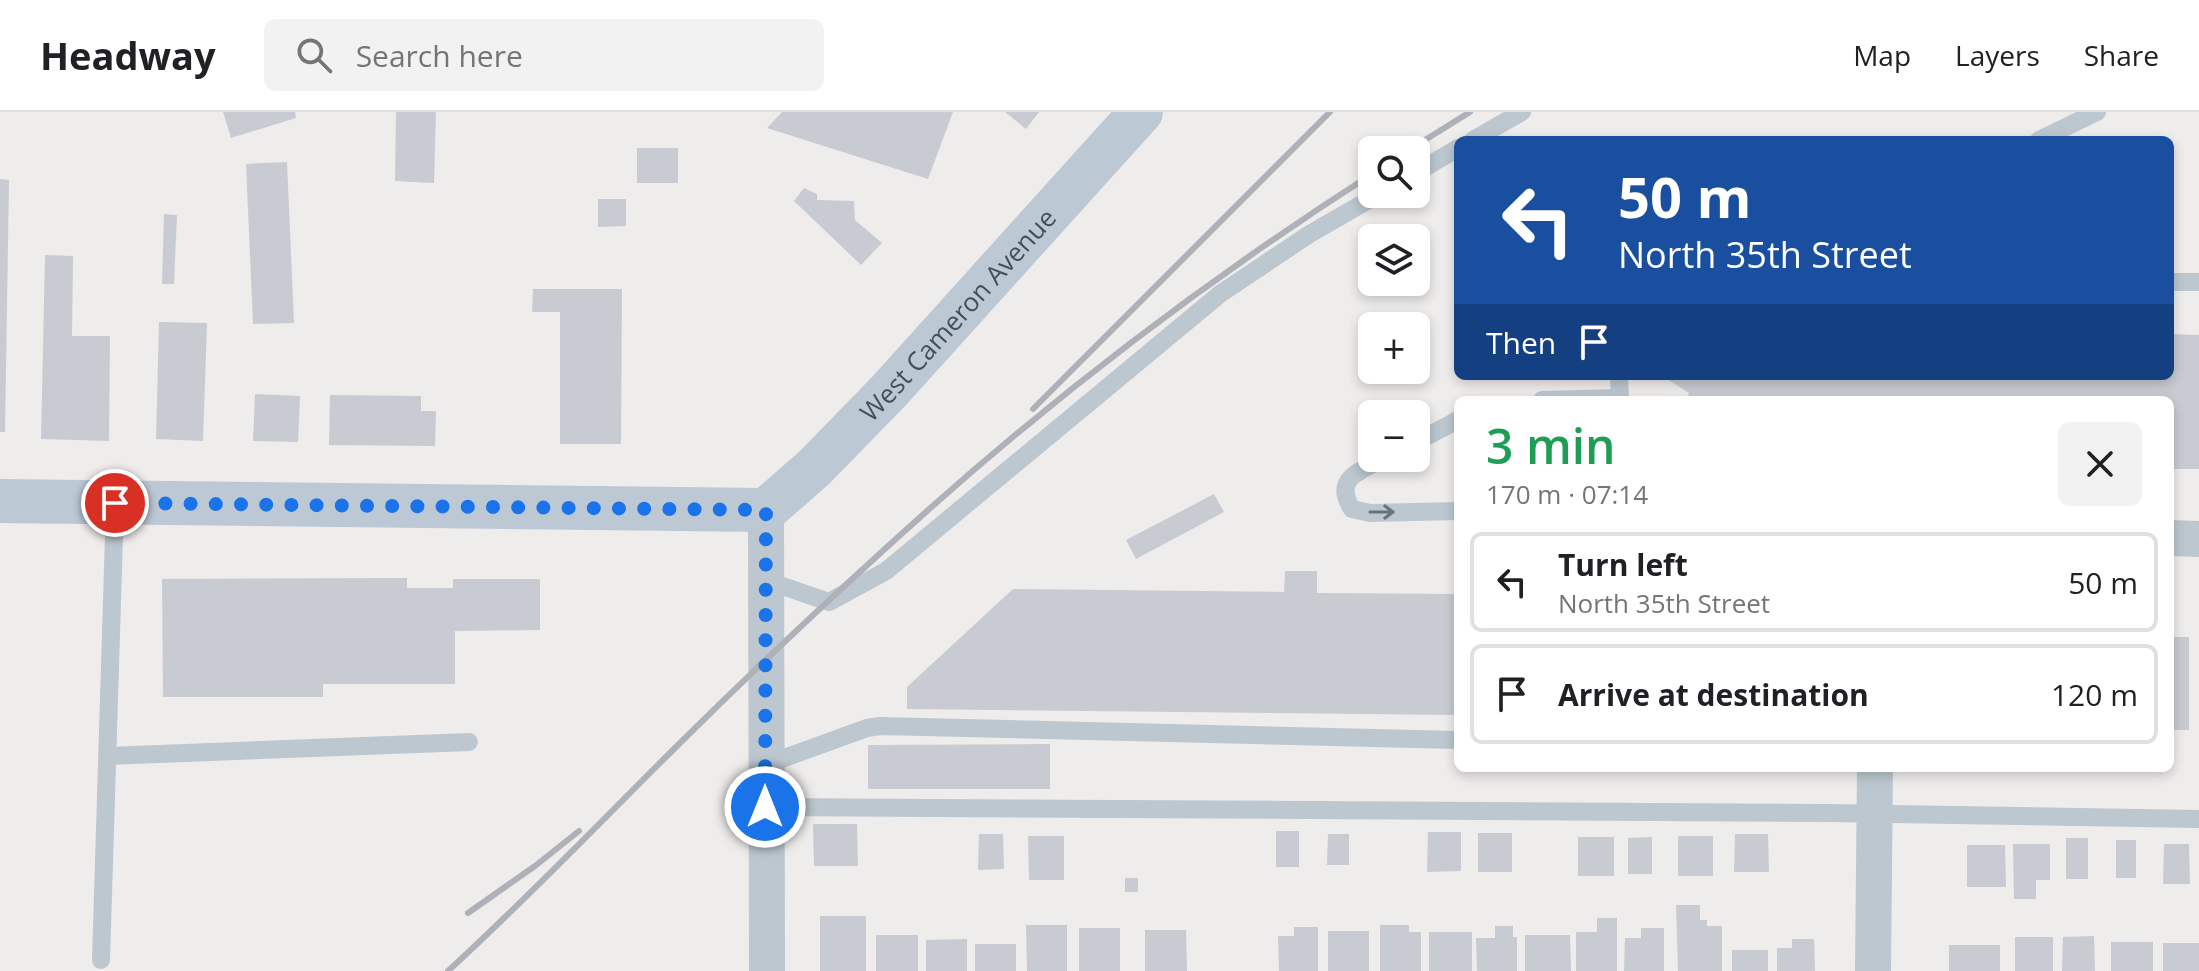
<!DOCTYPE html>
<meta charset="utf-8">
<style>
body{margin:0;font-family:"Open Sans",sans-serif;background:#f2f2f2;color:#202124;height:100vh;display:flex;flex-direction:column;font-size:30px;white-space:nowrap}
*{box-sizing:border-box;margin:0}
p{font-size:26px;color:#757577}
.icon{flex:none;width:44px;height:44px;fill:none;stroke:currentColor;stroke-width:2;stroke-linecap:round;stroke-linejoin:round}
.map{position:relative;flex:1;overflow:hidden}
.sheet{position:absolute;left:1454px;top:284px;width:720px;height:376px;display:flex;flex-direction:column;background:#fff;border-radius:12px;box-shadow:0 4px 12px #0003}
.sheet>*{flex:none}
.guide{position:absolute;left:1454px;top:24px;width:720px;height:244px;border-radius:12px;box-shadow:0 4px 12px #0003;background:#1a4fa0;color:#fff;overflow:hidden}
.tools{position:absolute;left:1358px;top:24px;display:grid;gap:16px}
.tools a{display:grid;place-items:center;width:72px;height:72px;border-radius:12px;background:#fff;box-shadow:0 4px 12px #0003;font-size:40px}
.pin{position:absolute;display:grid;place-items:center;width:68px;height:68px;color:#fff;margin:-34px;border:4px solid #fff;border-radius:50%;box-shadow:0 2px 8px #0007}
.me{position:absolute;width:88px;margin:-44px;rotate:0deg;stroke-linejoin:round;filter:drop-shadow(0 0 6px #0008)}
.turn{display:flex;align-items:center;gap:28px;height:168px;padding:0 32px;font-size:36px}
.turn .icon{width:104px;height:104px;stroke-width:2.5}
.turn b{display:block;font-size:56px;line-height:68px}
.then{display:flex;align-items:center;height:76px;padding:0 32px;background:#0003;gap:16px;font-size:30px}
.round{display:grid;place-items:center;flex:none;width:84px;height:84px;border-radius:12px;background:#f2f2f2}
.summary{display:flex;align-items:center;justify-content:space-between;height:136px;padding:0 32px}
h1{font-size:48px;font-weight:600;line-height:60px;color:#1e9e55}
ul{padding:0;list-style:none}
li{display:flex;align-items:center;gap:24px;height:100px;margin:0 16px 12px;padding:0 16px;border:4px solid #e0e0e0;border-radius:12px}
li div{flex:1}
li b{display:block;font-size:30px}
li em{font-style:normal}
header{display:flex;align-items:center;gap:48px;box-sizing:border-box;height:112px;padding:0 40px;background:#fff;border-bottom:2px solid #e0e0e0}
header strong{font-size:38px}
nav{display:flex;gap:44px;margin-inline-start:auto;font-size:28px}
.search{width:560px;height:72px;background:#f2f2f2;display:flex;align-items:center;gap:20px;box-sizing:border-box;padding:0 28px;border-radius:12px;color:#757577;font-size:30px}
.map>svg:first-child{display:block}
.building{fill:#c8cbd1}
.lines{fill:none;stroke-linecap:round;stroke-linejoin:round}
.lane{stroke:#bcc7cf;stroke-width:18}
.street{stroke:#bcc7cf;stroke-width:36}
.secondary{stroke:#bcc8d4;stroke-width:44}
.rail{stroke:#aeb1b7;stroke-width:6}
.oneway{stroke:#68747c}
.route{stroke:#1a73e8;stroke-width:14;stroke-dasharray:0 25.2}
.labels{text-anchor:middle;dominant-baseline:central;stroke-width:7;stroke-linejoin:round;paint-order:stroke}
.street-label{font-size:26px;fill:#445059;stroke:#fff}
</style>
<header>
<strong>Headway</strong>
<div class="search"><svg class="icon" aria-label="search" viewBox="0 0 24 24"><circle cx="10" cy="10" r="6"/><path d="M15 15l6 6"/></svg>Search here</div>
<nav><a>Map</a><a>Layers</a><a>Share</a></nav>
</header>
<div class="map">
<svg width="2199" height="859" viewBox="0 0 2199 859">
<rect width="100%" height="100%" fill="#efecec"/>
<!-- building -->
<path class="building" d="M223,0H295L296,6L231,26Z
M396,0H436L434,71L395,69Z
M782,0H953L928,67L767,16Z
M1005,0H1039L1026,17Z
M637,36H678V71H637Z
M287,50L294,211L253,212L246,52Z
M0,67L9,68L5,320H0Z
M804,76L817,82V88L854,89L855,108L882,131L861,153L794,89Z
M598,87H626V114L598,115Z
M164,102L177,103L174,172H162Z
M45,143L73,144L72,224H110L109,329L41,327Z
M533,177H622L621,332H560V200H532Z
M159,210L207,211L203,329L156,327Z
M2170,222L2199,223V357H2170V288H1687L1689,281L1667,267H1662V264H2170Z
M255,282L300,284L298,330L253,329Z
M330,283L421,284V299H436L435,334L329,333Z
M1214,382L1224,400L1136,447L1126,428Z
M1285,459H1317V481L1458,482V603L907,597V575L1013,477L1284,480Z
M407,466V476H453V467H540V518L455,519V572H323V585H163L162,467Z
M2170,525H2189V618H2174V643H2170Z
M1050,632V677H868V633Z
M813,712H857L858,754H814Z
M1276,719H1299V755H1276Z
M1428,720H1461V759L1427,760Z
M1478,721H1512V760H1478Z
M979,722H1003L1004,757L978,758Z
M1328,722H1349V753H1327Z
M1735,722H1768L1769,760H1734Z
M1028,724H1064V768H1029Z
M1678,724H1713V764H1678Z
M1578,725H1614V764H1578Z
M1652,725V762H1628V726Z
M2066,726H2088V767H2066Z
M2116,728H2136V766H2116Z
M2013,732H2050V768H2036V787H2014Z
M2164,732H2189L2190,772H2163Z
M1967,733H2005L2006,775H1967Z
M1125,766H1138V780H1125Z
M1676,793H1700V808H1707V814H1722V859H1678Z
M820,804H866V859H820Z
M1597,806H1617V859H1576V820H1597Z
M1026,813H1067V859H1027Z
M1380,813H1409V820H1421V859H1380Z
M1495,814H1513V825H1517V859H1477L1476,826H1495Z
M1294,815H1318V859H1279L1278,824H1294Z
M1079,816H1120V859H1079Z
M1641,816H1664V859H1624L1625,826H1641Z
M1145,818H1186L1187,859H1145Z
M1328,819H1369V859H1328Z
M1429,820H1472V859H1429Z
M876,823H918V859H876Z
M1525,823H1570L1571,859H1525Z
M2094,824L2095,859H2062L2063,825Z
M2015,825H2053V859H2015Z
M967,827V859H926V828Z
M1792,827H1814L1815,859H1777V836H1792Z
M2111,830H2153V859H2111Z
M2163,831H2199V859H2163Z
M975,832H1016V859H975Z
M1949,833H2000V859H1949Z
M1732,838H1768V859H1732Z"/>
<g class="lines">
<!-- lane -->
<path class="lane" d="M1473,28L1522,0
M2039,28L2097,0
M1416,61L1458,36
M2170,170H2199
M1619,264L1620,288
M1542,288L1620,286
M1416,330L1458,308
M1385,346C1361,359 1332,366 1352,397L1370,401L1458,399
M765,468L829,490L886,459L1220,182L1308,123L1379,82
M107,644L469,630
M765,653L867,616L880,614L1458,628
M765,695L1828,701L2199,707
M101,848L115,391"/>
<!-- street -->
<path class="street" d="M766,398L767,859
M2170,426L2199,427
M1873,859L1875,656"/>
<!-- secondary -->
<path class="secondary" id="s1" d="M0,389L766,398L815,355L889,279L1141,0"/>
<!-- rail -->
<path class="rail" d="M1409,38L1470,0
M1033,297L1330,0
M468,801L535,754L579,719
M448,859C528,786 603,707 680,631C760,552 843,474 927,399C1065,276 1216,162 1372,62"/>
</g>
<!-- one-way arrows -->
<defs><path id="oneway-shaft" d="M-6 0H5M1.5-3L5.5 0L1.5 3" fill="none" stroke-width="1.6" stroke-linecap="round" stroke-linejoin="round" transform="scale(2)"/></defs>
<use class="oneway" href="#oneway-shaft" transform="translate(1382 400)"/>
<g class="lines">
<!-- route -->
<path class="route" d="M115,391L766,398L765,695"/>
</g>
<g class="labels">
<!-- street labels -->
<g class="street-label">
<text stroke="none"><textPath href="#s1" startOffset="1040">West Cameron Avenue</textPath></text>
</g>
</g>
</svg>
<div class="tools">
<a><svg class="icon" aria-label="search" viewBox="0 0 24 24"><circle cx="10" cy="10" r="6"/><path d="M15 15l6 6"/></svg></a>
<a><svg class="icon" aria-label="layers" viewBox="0 0 24 24"><path d="M12 4l9 5-9 5-9-5zM3 14l9 5 9-5"/></svg></a>
<a>+</a>
<a>−</a>
</div>
<div class="pin" style="left:115px;top:391px;background:#d93025"><svg class="icon" aria-label="arrive" viewBox="0 0 24 24"><path d="M6 21V4h12l-3 4 3 4H6"/></svg></div>
<svg class="me" style="left:765px;top:695px" viewBox="-20 -20 40 40"><circle r="17" fill="#1a73e8" stroke="#fff" stroke-width="3"/><path d="M0-11L8 9 0 5-8 9z" fill="#fff"/></svg>
<div class="guide">
<div class="turn"><svg class="icon" aria-label="left" viewBox="0 0 24 24"><path d="M17 20v-9H6M10 6l-5 5 5 5"/></svg><div><b>50 m</b>North 35th Street</div></div>
<div class="then">Then<svg class="icon" aria-label="arrive" viewBox="0 0 24 24"><path d="M6 21V4h12l-3 4 3 4H6"/></svg></div>
</div>
<section class="sheet">
<div class="summary"><div><h1>3 min</h1><p>170 m · 07:14</p></div><a class="round"><svg class="icon" aria-label="close" viewBox="0 0 24 24"><path d="M6 6l12 12M18 6L6 18"/></svg></a></div>
<ul>
<li><svg class="icon" aria-label="left" viewBox="0 0 24 24"><path d="M17 20v-9H6M10 6l-5 5 5 5"/></svg><div><b>Turn left</b><p>North 35th Street</p></div><em>50 m</em></li>
<li><svg class="icon" aria-label="arrive" viewBox="0 0 24 24"><path d="M6 21V4h12l-3 4 3 4H6"/></svg><div><b>Arrive at destination</b></div><em>120 m</em></li>
</ul>
</section>
</div>
